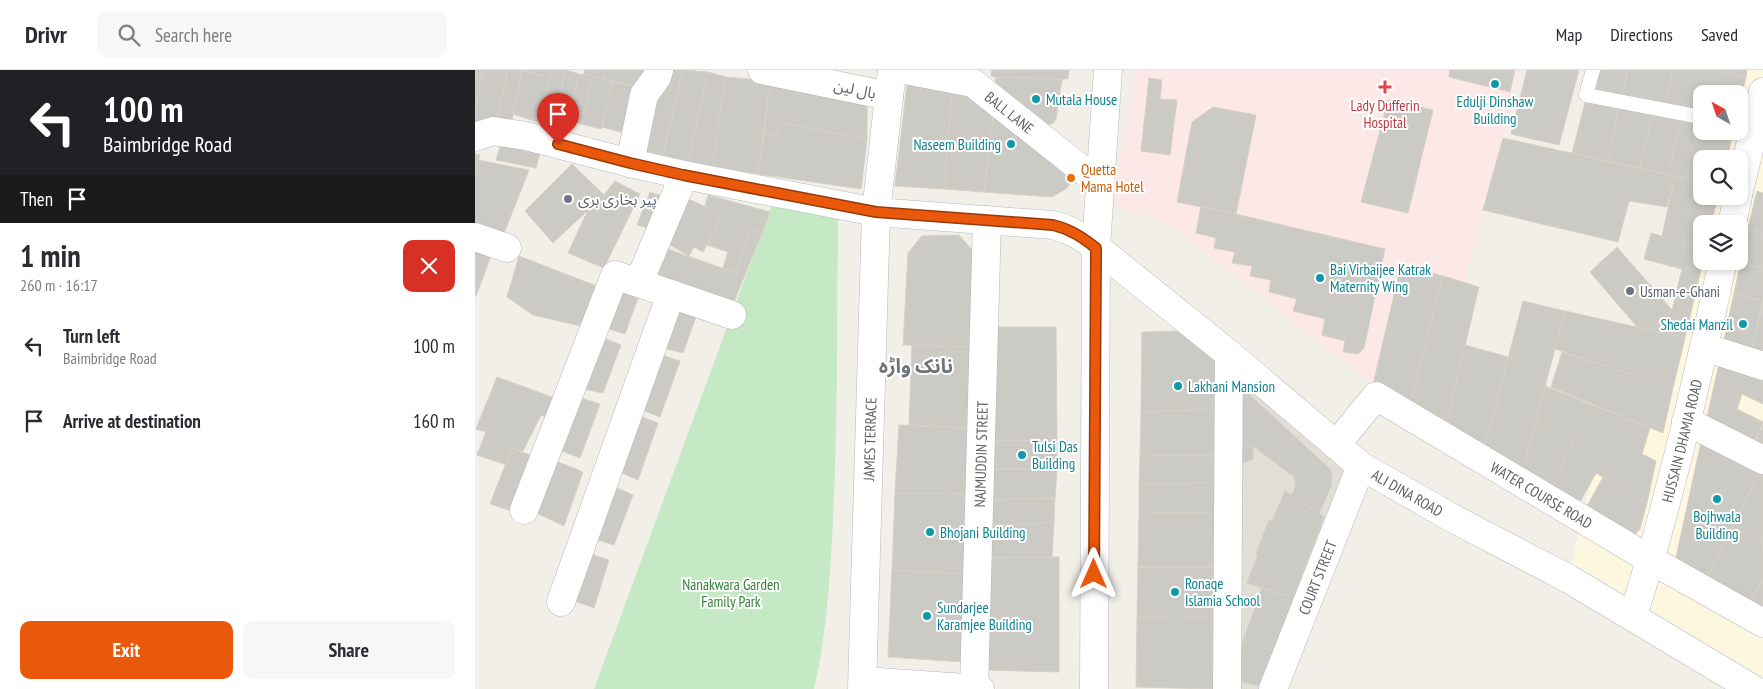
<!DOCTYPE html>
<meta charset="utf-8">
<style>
body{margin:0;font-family:"PT Sans Narrow","Noto Sans Arabic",sans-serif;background:#f7f7f7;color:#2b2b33;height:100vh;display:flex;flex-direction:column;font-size:19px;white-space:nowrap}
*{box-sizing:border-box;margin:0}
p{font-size:16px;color:#7c7c81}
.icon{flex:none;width:28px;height:28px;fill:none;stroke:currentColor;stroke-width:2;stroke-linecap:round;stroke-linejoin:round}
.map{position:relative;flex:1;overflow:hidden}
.panel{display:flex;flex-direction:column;background:#fff;width:475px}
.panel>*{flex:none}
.guide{background:#202124;color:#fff;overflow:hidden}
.needle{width:32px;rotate:320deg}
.fabs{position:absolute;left:1218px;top:15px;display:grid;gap:10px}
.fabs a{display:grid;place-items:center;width:55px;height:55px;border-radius:10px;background:#fff;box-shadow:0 2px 8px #0003;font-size:25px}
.pin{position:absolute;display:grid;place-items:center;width:42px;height:42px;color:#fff;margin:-51px -21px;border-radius:50% 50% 50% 0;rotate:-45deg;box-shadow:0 0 5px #0007}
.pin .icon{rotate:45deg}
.me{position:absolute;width:55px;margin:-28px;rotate:0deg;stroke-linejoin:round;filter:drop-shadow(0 0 4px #0008)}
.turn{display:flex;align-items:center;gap:18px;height:105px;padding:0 20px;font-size:22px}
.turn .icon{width:65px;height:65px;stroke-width:2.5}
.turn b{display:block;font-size:35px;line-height:42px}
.then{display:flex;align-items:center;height:48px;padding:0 20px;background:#0003;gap:10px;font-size:19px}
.round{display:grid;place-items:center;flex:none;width:52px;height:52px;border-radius:10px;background:#f7f7f7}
.overview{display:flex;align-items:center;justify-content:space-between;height:85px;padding:0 20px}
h1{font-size:30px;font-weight:700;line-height:38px}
.action{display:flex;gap:10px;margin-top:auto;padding:10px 20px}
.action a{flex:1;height:58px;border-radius:10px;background:#ea580c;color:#fff;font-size:20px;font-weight:700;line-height:58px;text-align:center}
.action a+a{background:#f7f7f7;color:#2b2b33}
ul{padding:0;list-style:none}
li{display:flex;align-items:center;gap:15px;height:75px;padding:0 20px}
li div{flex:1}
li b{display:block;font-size:19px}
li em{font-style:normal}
header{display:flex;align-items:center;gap:30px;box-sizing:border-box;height:70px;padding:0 25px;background:#fff;border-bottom:1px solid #e1e1e2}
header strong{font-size:24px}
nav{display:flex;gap:28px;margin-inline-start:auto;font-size:18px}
.search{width:350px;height:45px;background:#f7f7f7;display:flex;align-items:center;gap:12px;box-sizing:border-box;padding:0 18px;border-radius:10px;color:#7c7c81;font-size:19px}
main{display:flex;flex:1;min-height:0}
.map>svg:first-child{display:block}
.commercial{fill:#fef7e0;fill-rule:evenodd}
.education{fill:#e1ded6}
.medical{fill:#fce8e6}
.green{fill:#c5e8c5}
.building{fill:#cccac5;stroke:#d6d1c6}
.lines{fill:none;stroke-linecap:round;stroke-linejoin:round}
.service-casing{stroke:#b5b8bc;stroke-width:15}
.minor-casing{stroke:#b5b8bc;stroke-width:29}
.tertiary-casing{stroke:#b5b8bc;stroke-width:29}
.service{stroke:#fff;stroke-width:14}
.minor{stroke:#fff;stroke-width:28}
.tertiary{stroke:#fff;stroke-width:28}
.route-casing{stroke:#983908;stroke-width:12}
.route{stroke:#ea580c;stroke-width:9}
.culture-dot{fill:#0f9aa8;stroke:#fff;stroke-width:2}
.health-dot{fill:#e0444e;stroke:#fff;stroke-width:2}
.food-dot{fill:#e8710a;stroke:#fff;stroke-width:2}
.worship-dot{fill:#6b7280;stroke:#fff;stroke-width:2}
.labels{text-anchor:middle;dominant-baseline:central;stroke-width:4;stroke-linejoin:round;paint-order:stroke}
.street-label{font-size:15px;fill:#5f6368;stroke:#fff}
.culture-label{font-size:15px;fill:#0d838f;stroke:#fff;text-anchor:start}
.health-label{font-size:15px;fill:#be3a42;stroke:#fff}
.food-label{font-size:15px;fill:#c56008;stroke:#fff;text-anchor:start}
.worship-label{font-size:15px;fill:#5b616d;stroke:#fff;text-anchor:start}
.park-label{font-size:15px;fill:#348238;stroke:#fff}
.district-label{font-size:20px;font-weight:bold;fill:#70757a;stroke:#fff}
</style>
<header>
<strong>Drivr</strong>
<div class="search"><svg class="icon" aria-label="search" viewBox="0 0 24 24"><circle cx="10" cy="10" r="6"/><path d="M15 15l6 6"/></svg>Search here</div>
<nav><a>Map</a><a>Directions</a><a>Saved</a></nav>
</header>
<main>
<section class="panel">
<div class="guide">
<div class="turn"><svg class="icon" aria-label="left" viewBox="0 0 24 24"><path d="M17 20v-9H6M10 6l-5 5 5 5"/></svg><div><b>100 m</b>Baimbridge Road</div></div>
<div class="then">Then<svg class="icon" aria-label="arrive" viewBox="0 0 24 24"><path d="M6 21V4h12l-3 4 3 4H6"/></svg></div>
</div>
<div class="overview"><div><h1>1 min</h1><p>260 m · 16:17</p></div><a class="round" style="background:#d93025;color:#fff"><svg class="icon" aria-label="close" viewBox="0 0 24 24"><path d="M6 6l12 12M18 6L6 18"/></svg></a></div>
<ul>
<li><svg class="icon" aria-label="left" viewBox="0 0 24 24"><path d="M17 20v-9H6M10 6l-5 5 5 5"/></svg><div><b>Turn left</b><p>Baimbridge Road</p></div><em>100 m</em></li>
<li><svg class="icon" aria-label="arrive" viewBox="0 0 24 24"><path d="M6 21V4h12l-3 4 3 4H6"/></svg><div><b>Arrive at destination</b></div><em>160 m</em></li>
</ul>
<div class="action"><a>Exit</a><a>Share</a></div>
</section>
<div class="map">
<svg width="1288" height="619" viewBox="0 0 1288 619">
<rect width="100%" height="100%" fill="#f1efe8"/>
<!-- commercial -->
<path class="commercial" d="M1214,0H1288V617L1094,509L1107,445L1163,258L1187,271L1212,173L1187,166L1200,107ZM1226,24H1264V61H1226ZM1226,89H1264V126H1226ZM1226,154H1264V191H1226Z"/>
<!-- education -->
<path class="education" d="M754,284L886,396L798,619H752Z"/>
<!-- medical -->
<path class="medical" d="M661,0H1045L990,213L925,195L898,315L703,160L636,133Z"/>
<!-- green -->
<path class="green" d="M301,124L363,135C362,240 363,345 358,449C355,506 352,564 339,619H119Z"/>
<!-- building -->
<path class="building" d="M0,0H7L6,8L0,7Z
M8,0H33L30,12L6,8Z
M33,0H48L35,59L20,56Z
M48,0H77L75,8Z
M77,0H91L79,48L65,44Z
M91,0L104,4L93,51L79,48Z
M110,0H131L129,9L109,4Z
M131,0H169L165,17L129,9Z
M193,0H208L188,85L162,79Z
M208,0L233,2L213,92L188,85Z
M517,0H594L593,9H587L521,7L516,6Z
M975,0H1040L1035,22L974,7Z
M1052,0H1104L1084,75L1036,64Z
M1122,0H1153L1146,28L1117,21Z
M1153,0H1198L1190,37L1146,28Z
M1198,0H1236L1271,7L1264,36V24H1226V44L1190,37Z
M1237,0H1272L1271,7Z
M47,1L75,8L63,52L38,44Z
M233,2L251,7L237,96L213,92Z
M104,4L118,6L106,54L93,51Z
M118,6L138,12L126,59L106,54Z
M0,7L6,8L0,41Z
M251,7L295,11L283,104L237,96Z
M521,7L587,9L581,49L578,53L569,56L520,14Z
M6,8L30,12L20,56L0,53V41Z
M674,8L687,10L685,29L702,30L695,85L666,81Z
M295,11L392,28V69L304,52L302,65L289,64Z
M138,12L165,17L160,35L134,28Z
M432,15L477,22L469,119L420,116Z
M477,22L520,28L509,122L469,119Z
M134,28L160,35L153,64L127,57Z
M1111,29L1144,36L1133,92L1097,83Z
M913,30L958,40L933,143L886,132Z
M1144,36L1178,43L1165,98L1133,92Z
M738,37L781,45L761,144L702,132L717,52Z
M519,40L596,109V113L592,118L577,127L509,122Z
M1178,43L1206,49L1193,105L1165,98Z
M1206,49L1224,53L1211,109L1193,105Z
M304,52L392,69L386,119L283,104L289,64L302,65Z
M1224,53H1226V61H1241L1234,89H1226V112L1211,109Z
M1241,61H1258L1252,89H1234Z
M1028,68L1200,106L1192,137L1154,131L1143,172L1008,140Z
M27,70L67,76L61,98L21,90Z
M0,84L5,85L0,101Z
M3,90L54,100L28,166L0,157V101Z
M97,94L129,125L78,173L50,141Z
M1200,106L1226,112V126H1243L1236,154H1226V177L1187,166Z
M140,111L165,124L129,198L93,183L113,140L129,125Z
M1282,121L1288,123V163L1273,158Z
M175,122L187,126L174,158L162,155Z
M233,125L295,142L287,163L276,159L261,203L248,198L253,182L232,175L247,144L230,136Z
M211,128L247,144L228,182L219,177L214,186L187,170Z
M726,136L910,179L889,278L883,284L868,282L870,271L847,265L850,249L818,241L822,229L794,222L796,210L775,206L777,196L757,193L760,182L739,178L741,168L721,163Z
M1273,158L1288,163V199L1266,192Z
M276,159L287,163L256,239L175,210L193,179L261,203Z
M1176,163L1226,177V191H1228L1210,268L1172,260L1197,240L1207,199L1169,189Z
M484,165L498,181L496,277L428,275L433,183L447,166Z
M0,173L18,181L1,226H0Z
M1142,177L1197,240L1172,260L1163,258L1115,202Z
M44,186L124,217L110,257L58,245L32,227Z
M1266,192L1288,199V231L1259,223Z
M926,195L968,206L934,338L898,315Z
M968,206L1004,217L970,360L934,338Z
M146,218L164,225L150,264L131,258Z
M1259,223L1288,231L1275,285L1248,274Z
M1048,231L1090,241L1046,407L1008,384Z
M205,234L223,241L208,283L189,278Z
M1288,234V289L1275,285Z
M1090,241L1210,268L1198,318L1080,279Z
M515,257H581L582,371L513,370Z
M706,261L740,292L739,339L666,342L667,262Z
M128,268L146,275L128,323L109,319Z
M437,275L496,277L494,358L434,355Z
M990,275L1033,287L1008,384L970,360Z
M1087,282L1198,318L1188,363L1076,317Z
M187,285L205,291L185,347L167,340Z
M1244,294L1288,308V334L1267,324L1262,339L1288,352L1280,371L1232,347Z
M22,307L85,330L78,349L66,345L48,381L37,378L32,395L2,385L11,362L1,359Z
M1070,316L1175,358L1167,384L1181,391L1172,433L1121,403L1100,441L1074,425L1099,368L1062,348Z
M770,323L774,324L856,400L857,405L856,417L844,444L816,425L821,416L819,407L778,376V389L766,394V326Z
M106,328L125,334L105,388L87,381Z
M739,339V385L665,386L666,342Z
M165,346L183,353L163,410L145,402Z
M1062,348L1099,368L1074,425L1046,407Z
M424,355L494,358L492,424L420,423Z
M1288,355V375L1280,371Z
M513,370L582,371V399H512Z
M1226,372L1285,401L1231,510L1200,492Z
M37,378L60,387L40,442L15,434Z
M739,385V413L664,414L665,386Z
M76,389L108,402L89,456L55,440Z
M512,399H582L580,428L511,430Z
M1285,401L1288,402V475L1257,457Z
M1128,407L1172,433L1165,459L1157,468L1107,445Z
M739,413V443L664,442V414Z
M140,417L158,425L139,475L120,469Z
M810,421L849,447L818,528L772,513L783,484L781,483L794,450L797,451Z
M420,423L492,424L490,504L417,500Z
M580,428L579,453L510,455L511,430Z
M664,442L739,443L738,497H663Z
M579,453L577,487L509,488L510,455Z
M1257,457L1288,475V509L1274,534L1231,510Z
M116,484L134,490L119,538L100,531Z
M584,487V602L507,600L509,488Z
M663,497H738V547L662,548Z
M417,500L490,504L488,592L413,587Z
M1288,509V542L1274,534Z
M787,517L822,529L789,617L768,612L761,598L765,580Z
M738,547V619L661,617L662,548Z"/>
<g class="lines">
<defs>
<path id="service" d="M1118,0L1111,25L1226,47"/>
<g id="minor">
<path d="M287,0L414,26"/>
<path id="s1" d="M430,0L498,13L625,114"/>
<path d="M155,93L169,25L182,7L184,0"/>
<path d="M1264,121L1288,22"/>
<path d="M1257,154L1263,126"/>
<path d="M0,167L32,178"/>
<path d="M164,212L209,105"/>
<path d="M1229,277L1288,296"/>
<path d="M1211,351L1288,390"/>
<path id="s2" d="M861,375L901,326L1176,490L1288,553"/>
<path d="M49,440L140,205L257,245"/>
<path d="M86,532L196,224"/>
<path id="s3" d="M1158,546C1195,430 1222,310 1248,191"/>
<path d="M388,611L505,619"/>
<path id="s4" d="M499,619L512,150"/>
<path d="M752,619L754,284"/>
<path id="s5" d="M798,619L886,396"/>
</g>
<g id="tertiary">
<path id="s6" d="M0,67L18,61L51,66L155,93L209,105L401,142L578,155C595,159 607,167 621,177L754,284L886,396L979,449L1094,509L1278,619"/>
<path id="s7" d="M387,619L401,142L417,0"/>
<path d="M619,619L621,177L633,0"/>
</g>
</defs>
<!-- service casing -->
<use href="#service" class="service-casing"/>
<!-- minor casing -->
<use href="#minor" class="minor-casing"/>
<!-- tertiary casing -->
<use href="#tertiary" class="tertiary-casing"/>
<!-- service -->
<use href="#service" class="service"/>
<!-- minor -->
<use href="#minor" class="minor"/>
<!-- tertiary -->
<use href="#tertiary" class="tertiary"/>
</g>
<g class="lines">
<defs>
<path id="route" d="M83,74L155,93L208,105L401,142L578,155C595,159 607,167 621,178L619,504"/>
</defs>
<!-- route casing -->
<use href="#route" class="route-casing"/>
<!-- route -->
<use href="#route" class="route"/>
</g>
<!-- markers -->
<g class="culture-dot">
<circle cx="1020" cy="14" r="5"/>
<circle cx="561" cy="29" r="5"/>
<circle cx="536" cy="74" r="5"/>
<circle cx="845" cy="208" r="5"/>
<circle cx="1268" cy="254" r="5"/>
<circle cx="703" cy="316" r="5"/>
<circle cx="547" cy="385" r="5"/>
<circle cx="1242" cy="429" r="5"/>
<circle cx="455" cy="462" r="5"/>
<circle cx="700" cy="522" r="5"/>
<circle cx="452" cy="546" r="5"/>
</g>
<path class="health-dot" d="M907.5 9.5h5v5h5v5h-5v5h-5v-5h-5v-5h5z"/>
<circle class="food-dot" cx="596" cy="108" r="5"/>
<g class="worship-dot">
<circle cx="93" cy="129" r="5"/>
<circle cx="1155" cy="221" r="5"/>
</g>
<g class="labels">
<!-- street labels -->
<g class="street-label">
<text transform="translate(380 19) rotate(12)">بال لین</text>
<text stroke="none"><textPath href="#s1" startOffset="116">BALL LANE</textPath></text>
<text stroke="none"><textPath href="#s7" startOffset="250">JAMES TERRACE</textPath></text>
<text stroke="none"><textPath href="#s3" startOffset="182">HUSSAIN DHAMIA ROAD</textPath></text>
<text stroke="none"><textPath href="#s4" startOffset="235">NAJMUDDIN STREET</textPath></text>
<text stroke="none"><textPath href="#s6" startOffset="1034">ALI DINA ROAD</textPath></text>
<text stroke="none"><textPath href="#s2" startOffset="256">WATER COURSE ROAD</textPath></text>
<text stroke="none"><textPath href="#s5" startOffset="120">COURT STREET</textPath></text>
</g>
<!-- culture labels -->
<g class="culture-label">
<text x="571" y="29">Mutala House</text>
<text x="1020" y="31" text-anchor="middle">Edulji Dinshaw<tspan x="1020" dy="17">Building</tspan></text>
<text x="526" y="74" text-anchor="end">Naseem Building</text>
<text x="855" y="199">Bai Virbaijee Katrak<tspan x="855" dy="17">Maternity Wing</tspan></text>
<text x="1258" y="254" text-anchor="end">Shedai Manzil</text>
<text x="713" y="316">Lakhani Mansion</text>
<text x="557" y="376">Tulsi Das<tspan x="557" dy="17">Building</tspan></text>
<text x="1242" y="446" text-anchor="middle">Bojhwala<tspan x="1242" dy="17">Building</tspan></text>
<text x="465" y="462">Bhojani Building</text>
<text x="710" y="513">Ronaqe<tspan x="710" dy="17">Islamia School</tspan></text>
<text x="462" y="537">Sundarjee<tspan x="462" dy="17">Karamjee Building</tspan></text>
</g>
<!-- health labels -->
<g class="health-label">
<text x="910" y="35">Lady Dufferin<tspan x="910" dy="17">Hospital</tspan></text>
</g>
<!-- food labels -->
<g class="food-label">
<text x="606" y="99">Quetta<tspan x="606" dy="17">Mama Hotel</tspan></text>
</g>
<!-- worship labels -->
<g class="worship-label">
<text x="103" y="129">پیر بخاری ہری</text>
<text x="1165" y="221">Usman-e-Ghani</text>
</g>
<!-- park labels -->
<g class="park-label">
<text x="256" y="514">Nanakwara Garden<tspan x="256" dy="17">Family Park</tspan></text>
</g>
<!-- district labels -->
<g class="district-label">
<text x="441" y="296">نانک واڑہ</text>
</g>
</g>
</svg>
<div class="fabs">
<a><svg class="needle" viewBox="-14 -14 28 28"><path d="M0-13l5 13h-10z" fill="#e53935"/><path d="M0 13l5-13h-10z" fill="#7c7c81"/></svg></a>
<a><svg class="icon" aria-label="search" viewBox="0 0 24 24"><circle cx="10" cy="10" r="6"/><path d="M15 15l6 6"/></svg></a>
<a><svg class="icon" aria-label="layers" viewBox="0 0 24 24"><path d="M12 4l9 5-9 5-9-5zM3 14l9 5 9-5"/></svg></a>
</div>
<div class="pin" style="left:83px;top:74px;background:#d93025"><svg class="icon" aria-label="arrive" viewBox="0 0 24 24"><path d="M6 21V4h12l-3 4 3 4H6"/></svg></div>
<svg class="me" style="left:619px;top:504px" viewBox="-20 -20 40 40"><path d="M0-17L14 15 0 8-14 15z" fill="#ea580c" stroke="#fff" stroke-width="4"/></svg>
</div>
</main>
